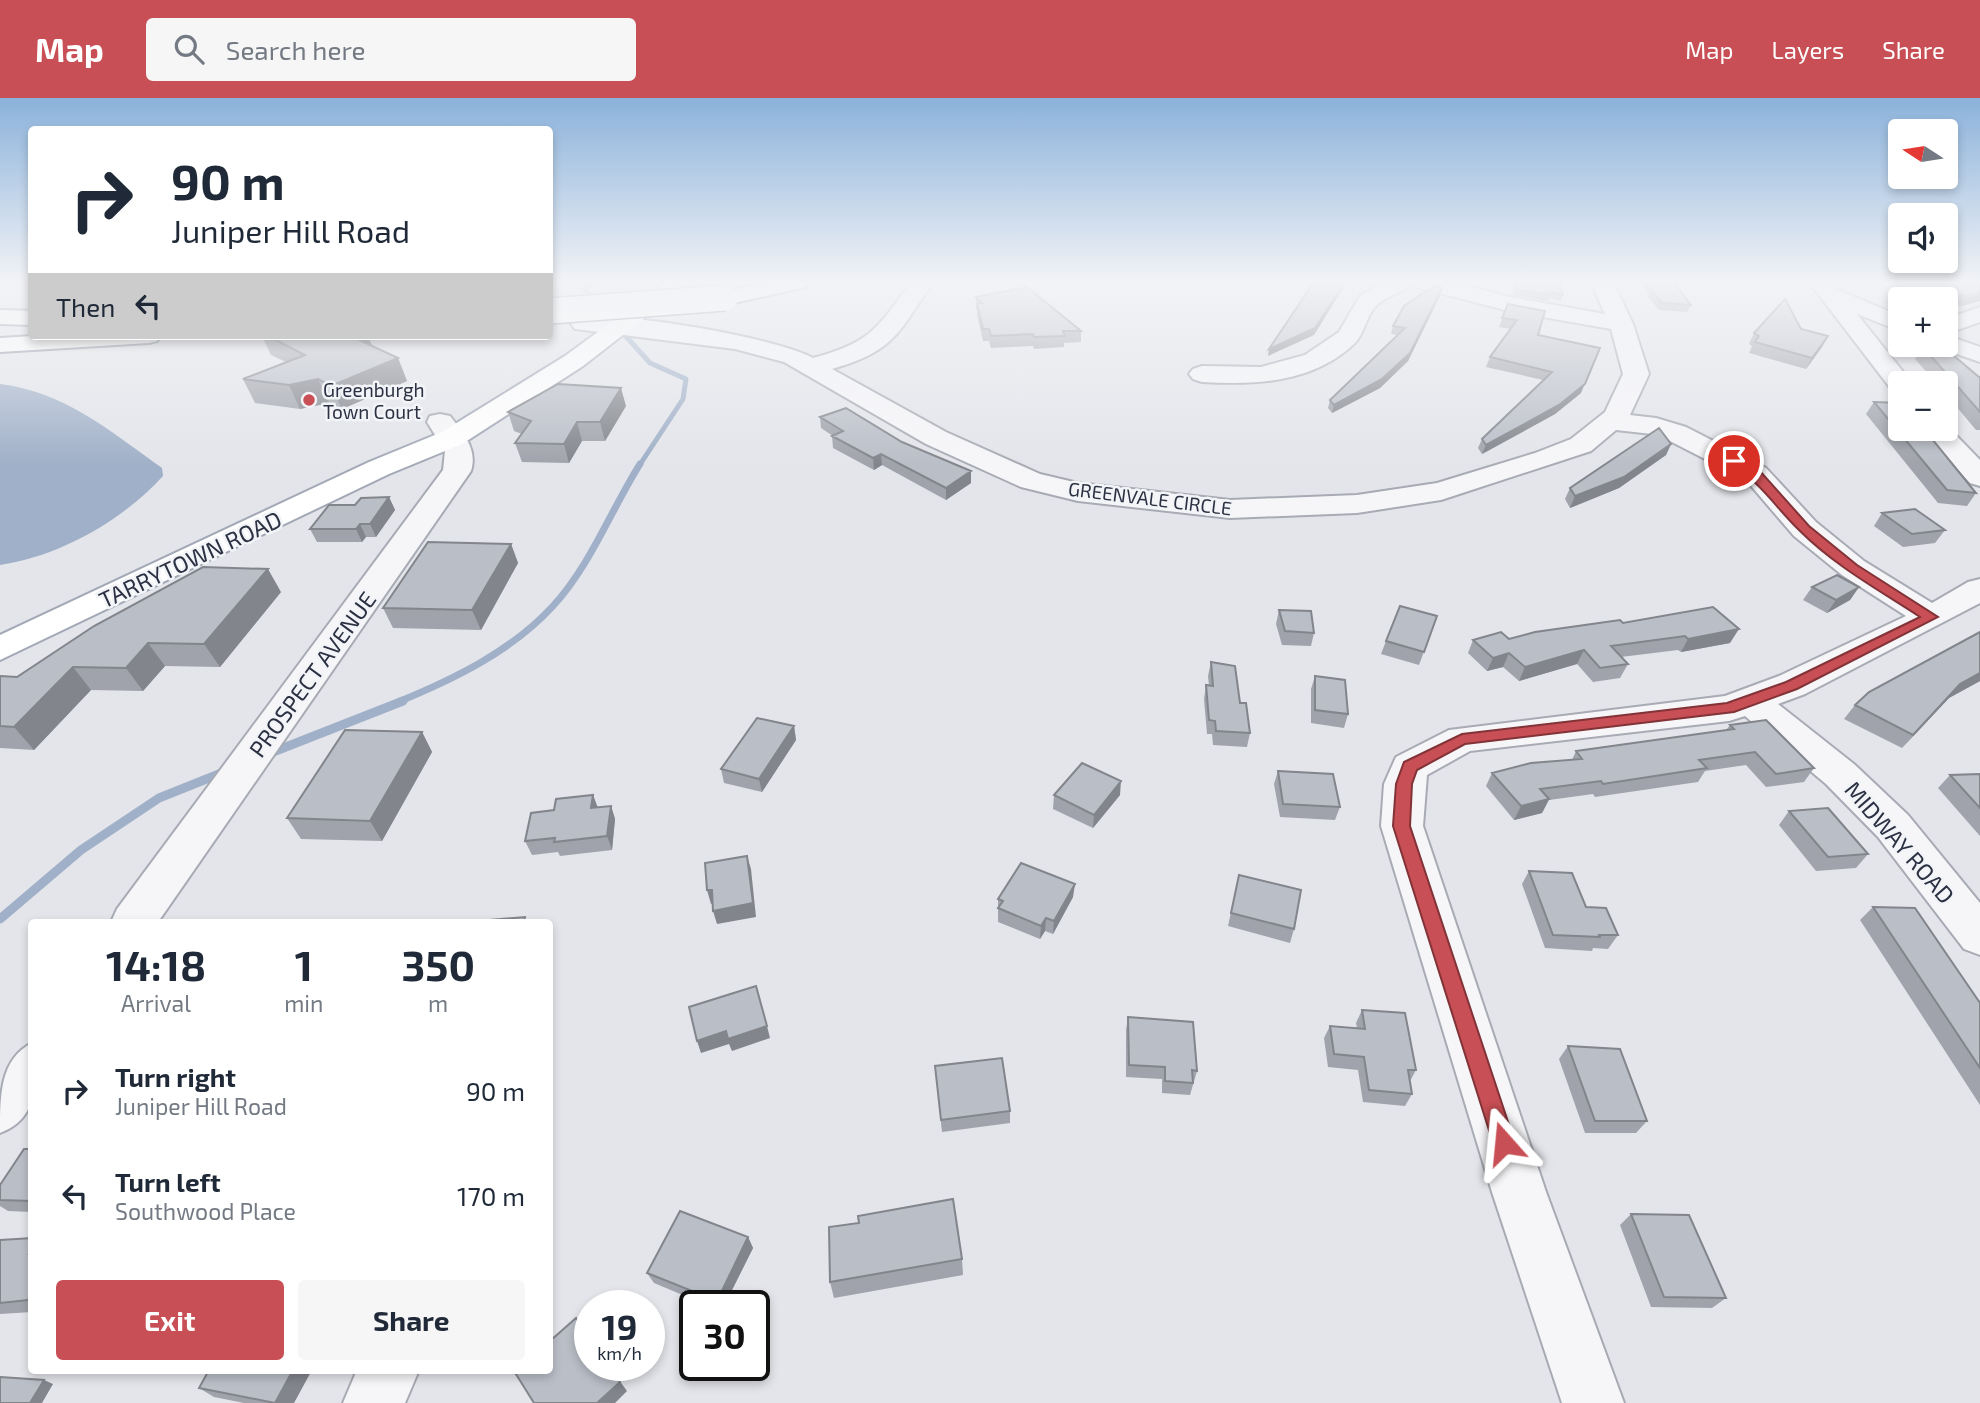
<!DOCTYPE html>
<meta charset="utf-8">
<style>
body{margin:0;font-family:"Exo 2",sans-serif;background:#f6f6f7;color:#1f2937;height:100vh;display:flex;flex-direction:column;font-size:26px;white-space:nowrap}
*{box-sizing:border-box;margin:0}
p{font-size:23px;color:#747a83}
.icon{flex:none;width:38px;height:38px;fill:none;stroke:currentColor;stroke-width:2;stroke-linecap:round;stroke-linejoin:round}
.map{position:relative;flex:1;overflow:hidden}
.side{position:absolute;left:28px;top:821px;width:525px;height:455px;display:flex;flex-direction:column;background:#fff;border-radius:7px;box-shadow:0 4px 10px #0003}
.side>*{flex:none}
.hud{position:absolute;left:28px;top:28px;width:525px;height:214px;border-radius:7px;box-shadow:0 4px 10px #0003;background:#fff;color:#1f2937;overflow:hidden}
.needle{width:46px;rotate:282deg}
.tools{position:absolute;left:1888px;top:21px;display:grid;gap:14px}
.tools a{display:grid;place-items:center;width:70px;height:70px;border-radius:7px;background:#fff;box-shadow:0 4px 10px #0003;font-size:35px}
.speed{position:absolute;left:574px;top:1192px;display:flex;gap:14px;font-size:35px;font-weight:700;text-align:center}
.speed>*{display:grid;place-content:center;width:91px;height:91px;border-radius:50%;background:#fff;box-shadow:0 4px 10px #0003;line-height:1}
.speed small{font-size:18px;font-weight:400}
.speed .limit{border:4px solid #111;border-radius:10px;background:#fff;color:#111}
.pin{position:absolute;display:grid;place-items:center;width:60px;height:60px;color:#fff;margin:-30px;border:4px solid #fff;border-radius:50%;box-shadow:0 2px 7px #0007}
.me{position:absolute;width:77px;margin:-38px;rotate:342deg;stroke-linejoin:round;filter:drop-shadow(0 0 5px #0008)}
.turn{display:flex;align-items:center;gap:24px;height:147px;padding:0 28px;font-size:32px}
.turn .icon{width:91px;height:91px;stroke-width:2.5}
.turn b{display:block;font-size:49px;line-height:60px}
.then{display:flex;align-items:center;height:66px;padding:0 28px;background:#0003;gap:14px;font-size:26px}
.eta{display:flex;justify-content:space-evenly;align-items:center;height:119px;text-align:center}
.eta b{font-size:42px;font-weight:700;line-height:49px}
.action{display:flex;gap:14px;margin-top:auto;padding:14px 28px}
.action a{flex:1;height:80px;border-radius:7px;background:#c84f55;color:#fff;font-size:28px;font-weight:700;line-height:80px;text-align:center}
.action a+a{background:#f6f6f7;color:#1f2937}
ul{padding:0;list-style:none}
li{display:flex;align-items:center;gap:21px;height:105px;padding:0 28px}
li div{flex:1}
li b{display:block;font-size:26px}
li em{font-style:normal}
header{display:flex;align-items:center;gap:42px;box-sizing:border-box;height:98px;padding:0 35px;background:#c84f55;color:#fff}
header strong{font-size:33px}
nav{display:flex;gap:38px;margin-inline-start:auto;font-size:24px}
.search{width:490px;height:63px;background:#f6f6f7;display:flex;align-items:center;gap:18px;box-sizing:border-box;padding:0 24px;border-radius:7px;color:#747a83;font-size:26px}
.map>svg:first-child{display:block}
.water{fill:#a0b0c8}
.lines{fill:none;stroke-linecap:round;stroke-linejoin:round}
.stream-far2{stroke:#a0b0c8;stroke-width:5}
.stream-far1{stroke:#a0b0c8;stroke-width:7}
.stream{stroke:#a0b0c8;stroke-width:9}
.minor-casing{stroke:#a8abb4;stroke-width:4}
.major-casing{stroke:#a3a8b6;stroke-width:4}
.highway-casing{stroke:#8b91a0;stroke-width:4}
.minor{fill:#f6f6f9;fill-rule:evenodd}
.major{fill:#fff;fill-rule:evenodd}
.highway{fill:#fff;fill-rule:evenodd}
.highway-bridge-casing{stroke:#8b91a0;stroke-width:28;stroke-linecap:butt}
.highway-bridge{stroke:#fff;stroke-width:25}
.wall{fill:#a0a3ab}
.shaded-wall{fill:#82858b}
.building{fill:#babec7;stroke:#82858b;stroke-width:2}
.route{fill:#c84f55;stroke:#823337;stroke-width:2}
.poi-dot{fill:#c84f55;stroke:#f3f4f8;stroke-width:2.5}
.labels{text-anchor:middle;dominant-baseline:central;stroke-width:5;stroke-linejoin:round;paint-order:stroke}
.far-poi-label{font-size:19px;fill:#2b3142;stroke:#f3f4f8;text-anchor:start}
.far-street-label{font-size:19px;fill:#2b3142;stroke:#f3f4f8}
.street-label{font-size:23px;fill:#2b3142;stroke:#f3f4f8}
</style>
<header>
<strong>Map</strong>
<div class="search"><svg class="icon" aria-label="search" viewBox="0 0 24 24"><circle cx="10" cy="10" r="6"/><path d="M15 15l6 6"/></svg>Search here</div>
<nav><a>Map</a><a>Layers</a><a>Share</a></nav>
</header>
<div class="map">
<svg width="1980" height="1305" viewBox="0 0 1980 1305">
<rect width="100%" height="100%" fill="#e3e5ea"/>
<!-- water -->
<path class="water" d="M0,286C65,294 110,333 162,370L163,378C122,423 60,458 0,467Z"/>
<g class="lines">
<!-- stream-far2 -->
<path class="stream-far2" d="M591,184L584,191L595,203
M622,234L650,265L686,281L683,301L639,368"/>
<!-- stream-far1 -->
<path class="stream-far1" d="M398,604C454,581 512,553 553,508C590,468 611,412 640,366"/>
<!-- stream -->
<path class="stream" d="M268,656L403,603
M0,821L81,752L159,700L224,674"/>
<defs>
<path id="minor" d="M911,184H933C898,235 895,253 832,271L946,334L1040,376L1078,385L1230,402L1357,397L1437,385L1535,355L1571,341L1605,314L1623,276L1611,231L1509,213L1416,189L1413,184H1450L1510,199L1605,216L1591,184H1613L1633,226L1649,276L1630,317L1656,320L1686,329L1766,370L1816,424L1864,463L1932,505L1968,484L1980,481V505L1805,596L1778,606L1854,666L1908,717L1980,805V857L1964,851L1878,739L1826,686L1745,618L1729,623L1470,653L1427,677L1423,728L1546,1094L1624,1305H1562L1492,1094L1381,728L1384,686L1396,659L1449,632L1725,598L1779,578L1906,518L1842,477L1794,438L1746,382L1666,341L1652,336L1616,332L1591,353L1441,402L1357,415L1230,420L1078,403L1021,389L926,346L784,264L735,251L575,231L571,226L575,221C613,211 778,240 813,260C870,245 878,230 911,184Z
M1384,184H1412C1404,196 1386,197 1376,208C1366,218 1365,234 1355,245C1313,285 1256,287 1202,284L1193,281L1189,276L1193,271L1202,268L1261,269L1305,257L1339,234L1360,198Z
M1809,184H1832L1838,192L1900,218V233L1857,216L1912,285H1900V294L1891,291Z
M1980,209V224L1946,236V221Z
M1946,237L1980,249V264L1937,249L1936,247H1946Z
M440,316L450,318C463,335 478,351 471,373L158,824H111L117,811L443,372L445,353L427,324L430,318Z
M1946,327L1980,362V388L1970,385L1921,331H1946Z
M32,945C32,983 43,1018 0,1035C0,997 0,961 32,945Z
M357,1272H419L405,1305H343Z"/>
<path id="major" d="M666,184H691L583,268L462,346L389,376L0,562V537L369,364L442,334L565,258Z"/>
<path id="highway" d="M768,184H809L806,189L725,207L714,200L717,195Z
M0,212L32,213V227L0,226Z
M32,238H161L157,243L149,245L0,254V240Z"/>
</defs>
<!-- minor casing -->
<use href="#minor" class="minor-casing"/>
<!-- major casing -->
<use href="#major" class="major-casing"/>
<!-- highway casing -->
<use href="#highway" class="highway-casing"/>
<!-- minor -->
<use href="#minor" class="minor"/>
<!-- major -->
<use href="#major" class="major"/>
<!-- highway -->
<use href="#highway" class="highway"/>
<defs>
<path id="highway-bridge" d="M550,213L725,200"/>
</defs>
<!-- highway-bridge casing -->
<use href="#highway-bridge" class="highway-bridge-casing"/>
<!-- highway-bridge -->
<use href="#highway-bridge" class="highway-bridge"/>
</g>
<!-- wall -->
<path class="wall" d="M1517,184L1563,197L1561,203L1549,200L1548,203L1512,197Z
M1641,184H1673L1691,207L1687,214L1659,212L1649,200Z
M1895,184H1980V203L1961,208L1946,205V201H1918L1915,193L1897,191Z
M1440,198L1408,263L1380,290L1332,315L1328,310L1330,302L1398,237L1391,236L1393,228Z
M976,199L1081,233V244L1064,245V249L1034,251L1033,248L991,250L989,243H983L977,217V212L976,211Z
M1508,206L1538,237L1581,295L1555,316L1482,356L1478,350L1482,341L1543,282L1486,269L1490,259L1511,231L1499,229Z
M1801,231L1828,238L1822,249L1806,271L1749,255L1752,248L1749,246L1754,235Z
M262,238H368L372,248L398,260L407,283L342,311L329,305L300,311L255,305L243,281L286,264L271,257Z
M1923,249L1980,279V332H1976L1946,296V285H1936L1915,261Z
M1874,304L1976,395L1967,408L1938,405L1866,316Z
M626,308L605,343H582L569,365L522,364L515,345L522,336L514,333L508,314Z
M820,319L902,344L971,373V385L946,402L882,367L874,372L833,350L832,338H833L821,330Z
M1671,346L1666,357L1619,390L1570,410L1565,401L1570,390Z
M389,399L395,412L376,439H366L362,444H317L310,431L355,407Z
M1882,415L1945,432L1935,445L1903,449L1874,428Z
M511,446L518,465L481,532L393,530L383,510Z
M1812,489H1859L1850,502L1827,515L1803,502Z
M281,494L220,569L165,568L143,593L91,592L34,652L0,650V578L17,579Z
M1279,512L1314,535L1311,548L1282,547L1276,526Z
M1437,518L1419,567L1381,556L1386,543Z
M1623,525L1730,545L1681,554L1678,552L1621,559L1628,566L1620,580L1593,584L1577,566L1519,583L1503,569L1487,573L1468,555L1473,542L1509,541Z
M1980,534V583L1949,600L1902,650L1844,621L1855,607Z
M1211,564L1240,605L1250,635L1247,649L1213,647L1212,636H1207L1204,601L1206,587L1209,588L1208,578Z
M1315,578L1348,616L1344,630L1311,625V591Z
M1730,627L1814,670L1804,684L1766,689L1746,667L1705,673L1698,684L1595,699L1593,696L1549,702L1542,715L1514,722L1486,688L1492,675L1572,662L1576,653L1726,632Z
M794,628L796,642L762,694L724,685L721,671Z
M422,634L432,654L382,743L301,741L287,720Z
M1278,673L1340,709L1335,722L1280,719L1274,686Z
M1980,676V738L1938,690L1950,677Z
M593,697L597,709L611,708L615,721L612,752L560,758L558,754L532,757L525,743L554,712Z
M1054,697H1120L1093,730L1053,711Z
M1789,713L1868,756L1856,770L1816,773L1779,727Z
M1529,773L1586,809L1618,837L1608,851L1593,850L1592,853L1545,850L1522,786Z
M1239,777L1294,831L1290,845L1228,828Z
M1073,799L1053,836L1045,833L1040,841L998,824V801Z
M1873,809L1980,905V1007L1860,822Z
M1362,912L1416,972L1410,983L1412,996L1405,1008L1363,1004L1358,972L1328,969L1324,940L1330,928L1357,930L1356,925Z
M1128,919L1197,973L1190,997L1162,995V981L1126,979V932Z
M1568,948L1647,1023L1636,1035H1585L1559,961Z
M935,968L1010,1013V1025L942,1034Z
M32,1051V1114L8,1113L0,1108V1087Z
M1631,1116L1726,1200L1712,1210L1651,1209L1620,1127Z
M748,1139L753,1150L724,1208H709L654,1185L647,1175Z
M32,1140V1214L0,1216V1142Z
M962,1161L963,1177L834,1200L830,1184Z
M199,1290L294,1305H244L214,1299Z"/>
<!-- shaded-wall -->
<path class="shaded-wall" d="M1345,184H1347L1314,237L1268,258L1269,251Z
M1442,190L1440,198L1408,263L1380,290L1332,315L1334,307Z
M1980,195V203L1961,208L1967,198Z
M366,238H368L377,260L357,241Z
M1828,238L1822,249L1806,271L1812,260Z
M1600,250L1581,295L1555,316L1482,356L1486,347Z
M398,260L407,283L342,311L331,288Z
M318,281L329,305L300,311L289,287Z
M621,290L626,308L605,343L600,324Z
M577,324L582,343L569,365L564,346Z
M1671,346L1666,357L1619,390L1570,410L1575,398Z
M881,356L882,367L874,372L873,360Z
M971,373V385L946,402V390Z
M389,399L395,412L376,439L370,426Z
M360,426L366,439L362,444L356,431Z
M511,446L518,465L481,532L472,512Z
M268,471L281,494L220,569L204,546Z
M1859,489L1850,502L1827,515L1836,502Z
M1739,531L1730,545L1681,554L1688,541Z
M148,545L165,568L143,593L126,570Z
M1584,552L1577,566L1519,583L1525,569Z
M1509,555L1503,569L1487,573L1493,560Z
M73,569L91,592L34,652L14,629Z
M1980,575V583L1949,600L1902,650L1960,586Z
M794,628L796,642L762,694L759,681Z
M422,634L432,654L382,743L370,723Z
M1121,683L1120,697L1093,730L1094,717Z
M593,697L598,710H591Z
M1549,701L1542,715L1514,722L1521,708Z
M611,708L615,721L612,752L607,738Z
M747,758L751,771L756,819L717,826L713,813Z
M1075,786L1073,799L1053,836L1054,823Z
M707,792H712L716,805L711,806Z
M1046,820L1045,833L1040,841L1041,828Z
M767,928L770,940L732,953L729,946L701,955L697,943L726,933Z
M748,1139L753,1150L724,1208H719L717,1203Z
M608,1267L627,1293L615,1305H597Z
M293,1272H312L294,1305H275Z
M44,1282L53,1286L42,1305H30Z"/>
<!-- building -->
<path class="building" d="M1314,184H1345L1315,230L1269,251Z
M1517,184H1559L1563,197L1551,194L1550,197L1514,191Z
M1648,184H1673L1691,207L1662,205L1652,193Z
M1920,184H1980V195L1967,198L1923,192Z
M1434,188L1442,190L1410,255L1382,281L1334,307L1330,302L1405,230L1393,228L1404,208Z
M1027,189L1081,233H1063L1065,238L1034,239L1033,236L991,238L989,231H983L977,206L982,205L976,199Z
M1785,201L1801,231L1828,238L1812,260L1755,244L1759,238L1754,235Z
M1508,206L1545,213L1538,237L1600,250L1585,286L1559,307L1486,347L1482,341L1552,274L1490,259L1517,222L1502,220Z
M268,238H366L357,241L398,260L331,288L318,281L289,287L243,281L305,257Z
M1925,247H1941L1979,279H1980V314L1923,249Z
M558,286L621,290L600,324H577L564,346L515,345L531,323L508,314Z
M1874,304L1900,305V331H1924L1976,395L1947,392Z
M846,310L902,344L971,373L946,390L881,356L873,360L832,338L843,333L820,319Z
M1659,330L1671,346L1624,379L1575,398L1570,390Z
M389,399L370,426H360L356,431H310L329,407H355L361,400Z
M1915,411L1945,432L1912,436L1882,415Z
M428,444L511,446L472,512L383,510Z
M203,469L268,471L204,546L148,545L126,570L73,569L14,629L0,628V578L17,579L94,528Z
M1837,477L1859,489L1836,502L1812,489Z
M1400,508L1437,518L1424,554L1386,543Z
M1713,509L1739,531L1688,541L1685,538L1611,548L1628,566L1600,570L1584,552L1525,569L1509,555L1493,560L1473,542L1501,534L1509,541L1535,534L1620,522L1623,525Z
M1279,512L1311,513L1314,535L1285,533Z
M1980,534V575L1960,586L1913,637L1855,607L1869,594Z
M1211,564L1235,568L1240,605H1246L1250,635L1216,633L1215,623L1209,622L1206,587L1213,588Z
M1315,578L1345,582L1348,616L1315,612Z
M757,620L794,628L759,681L721,671Z
M1766,622L1814,670L1776,676L1755,654L1699,662L1707,670L1603,686L1601,683L1540,691L1549,701L1521,708L1492,675L1531,665L1582,661L1576,653L1734,631L1730,627Z
M345,632L422,634L370,723L287,720Z
M1082,665L1121,683L1094,717L1054,697Z
M1278,673L1333,676L1340,709L1283,706Z
M1980,676V710L1950,677Z
M593,697L591,710L611,708L607,738L554,744L555,740L525,743L531,715L554,712L556,701Z
M1828,710L1868,756L1828,759L1789,713Z
M747,758L753,805L713,813L712,792H707L705,765Z
M1021,765L1075,786L1054,823L1046,820L1041,828L998,810L1003,803L998,801Z
M1529,773L1572,775L1586,809L1606,810L1618,837H1599L1600,839L1553,837Z
M1239,777L1301,792L1294,831L1231,815Z
M1873,809L1915,810L1980,905V970Z
M525,819L524,824H465Z
M756,888L767,928L728,941L726,933L697,943L689,909Z
M1362,912L1405,915L1416,972H1408L1412,996L1369,992L1364,959L1334,956L1330,928L1365,931Z
M1128,919L1193,924L1197,973L1192,972L1193,985L1165,983V969L1129,967Z
M1568,948L1620,951L1647,1023H1595Z
M1002,960L1010,1013L941,1022L935,968Z
M24,1051H32V1103L0,1102V1087Z
M953,1101L962,1161L830,1184L829,1129L859,1125L858,1118Z
M680,1113L748,1139L717,1203L647,1175Z
M1631,1116L1689,1117L1726,1200L1664,1199Z
M32,1140V1152L29,1156H32V1196L28,1202L0,1205V1142Z
M576,1220L590,1240V1267H608L620,1284L597,1305H534L514,1273L550,1272V1243Z
M209,1272H293L275,1305L199,1290Z
M0,1279L44,1282L30,1305H0Z"/>
<!-- sky -->
<linearGradient id="sky" x2="0" y2="1"><stop stop-color="#8bb2db"/><stop offset="0.5" stop-color="#f2f3f6"/><stop offset="1" stop-color="#f2f3f6" stop-opacity="0"/></linearGradient>
<rect width="1980" height="367" fill="url(#sky)"/>
<!-- route -->
<path class="route" d="M1734,360L1760,373L1809,428L1857,467L1938,519L1797,591L1734,614L1465,646L1417,672L1412,686L1410,728L1515,1045L1511,1053L1504,1056L1496,1053L1493,1045L1393,728L1396,686L1404,664L1462,636L1727,605L1786,584L1920,519C1879,492 1835,468 1800,433C1775,409 1761,384 1730,366L1728,363Z"/>
<!-- markers -->
<circle class="poi-dot" cx="309" cy="302" r="7"/>
<g class="labels">
<!-- far-poi labels -->
<g class="far-poi-label">
<text x="323" y="291">Greenburgh<tspan x="323" dy="22">Town Court</tspan></text>
</g>
<!-- far-street labels -->
<g class="far-street-label">
<text transform="translate(1150 400) rotate(7)">GREENVALE CIRCLE</text>
</g>
<!-- street labels -->
<g class="street-label">
<text transform="translate(190 461) rotate(-25)">TARRYTOWN ROAD</text>
<text transform="translate(312 576) rotate(-54)">PROSPECT AVENUE</text>
<text transform="translate(1900 744) rotate(49)">MIDWAY ROAD</text>
</g>
</g>
</svg>
<div class="tools">
<a><svg class="needle" viewBox="-14 -14 28 28"><path d="M0-13l5 13h-10z" fill="#e53935"/><path d="M0 13l5-13h-10z" fill="#747a83"/></svg></a>
<a><svg class="icon" aria-label="sound" viewBox="0 0 24 24"><path d="M4 9h4l5-4v14l-5-4H4zM17 9q2 3 0 6"/></svg></a>
<a>+</a>
<a>−</a>
</div>
<div class="speed"><div>19<small>km/h</small></div><div class="limit">30</div></div>
<div class="pin" style="left:1734px;top:363px;background:#d93025"><svg class="icon" aria-label="arrive" viewBox="0 0 24 24"><path d="M6 21V4h12l-3 4 3 4H6"/></svg></div>
<svg class="me" style="left:1504px;top:1045px" viewBox="-20 -20 40 40"><path d="M0-17L14 15 0 8-14 15z" fill="#c84f55" stroke="#fff" stroke-width="4"/></svg>
<div class="hud">
<div class="turn"><svg class="icon" aria-label="right" viewBox="0 0 24 24"><path d="M7 20v-9h11M14 6l5 5-5 5"/></svg><div><b>90 m</b>Juniper Hill Road</div></div>
<div class="then">Then<svg class="icon" aria-label="left" viewBox="0 0 24 24"><path d="M17 20v-9H6M10 6l-5 5 5 5"/></svg></div>
</div>
<section class="side">
<div class="eta">
<div><b>14:18</b><p>Arrival</p></div>
<div><b>1</b><p>min</p></div>
<div><b>350</b><p>m</p></div>
</div>
<ul>
<li><svg class="icon" aria-label="right" viewBox="0 0 24 24"><path d="M7 20v-9h11M14 6l5 5-5 5"/></svg><div><b>Turn right</b><p>Juniper Hill Road</p></div><em>90 m</em></li>
<li><svg class="icon" aria-label="left" viewBox="0 0 24 24"><path d="M17 20v-9H6M10 6l-5 5 5 5"/></svg><div><b>Turn left</b><p>Southwood Place</p></div><em>170 m</em></li>
</ul>
<div class="action"><a>Exit</a><a>Share</a></div>
</section>
</div>
